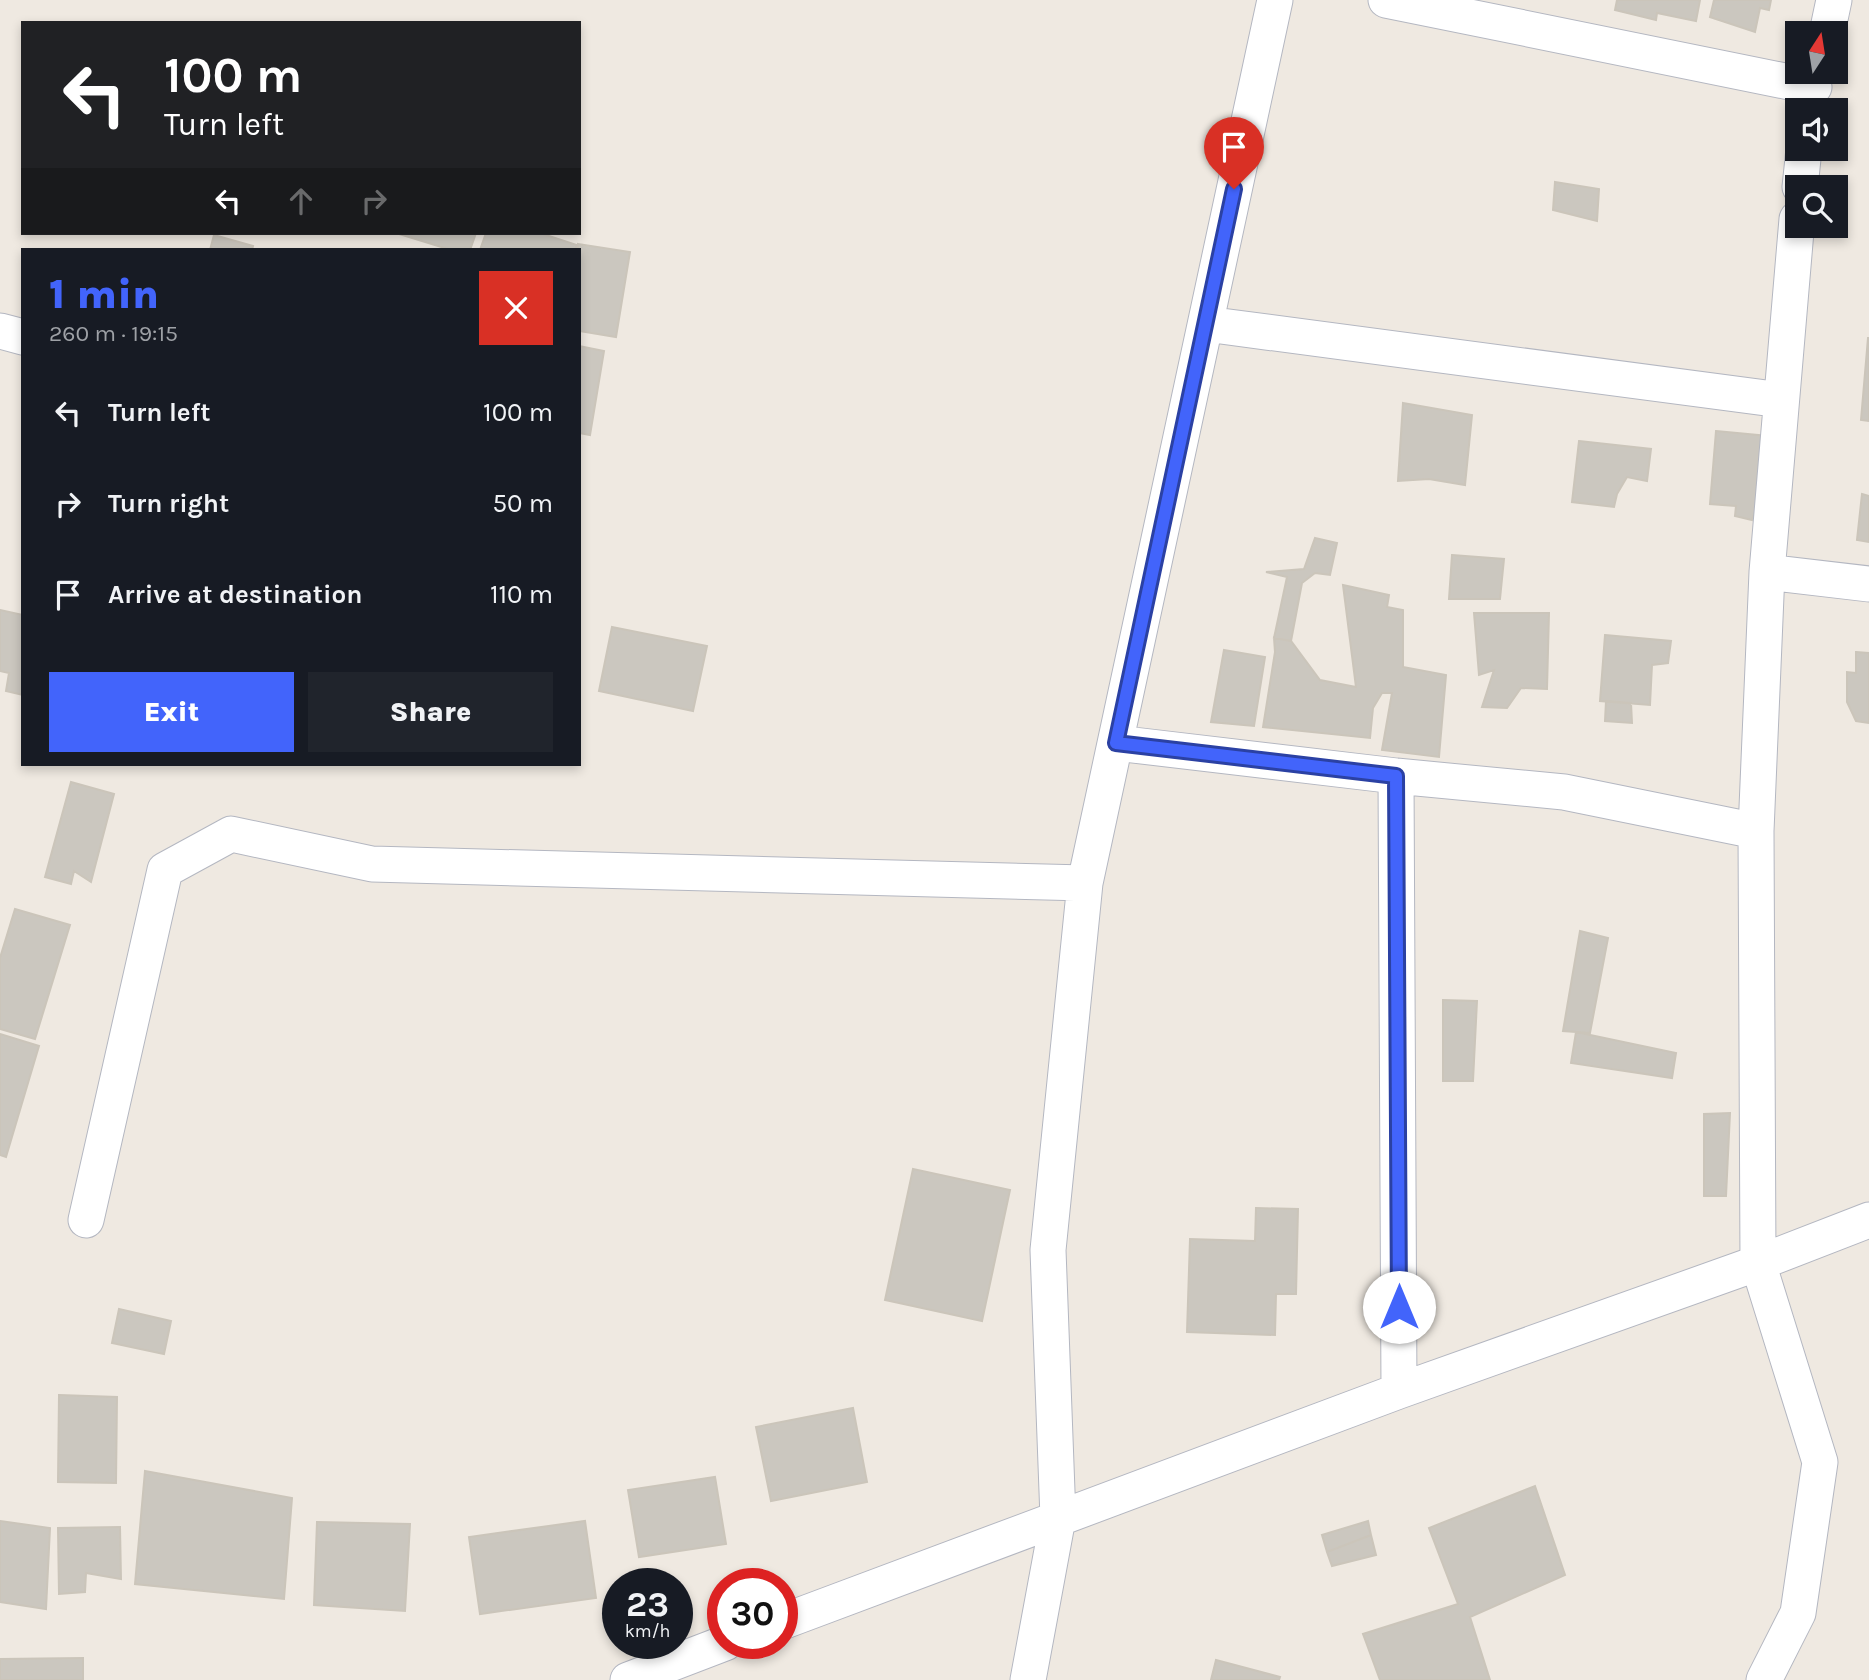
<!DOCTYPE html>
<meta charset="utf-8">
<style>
body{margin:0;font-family:Karla,sans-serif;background:#20242c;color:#f1f3f6;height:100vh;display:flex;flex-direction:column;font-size:26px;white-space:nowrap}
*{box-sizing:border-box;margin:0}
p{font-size:23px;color:#9ea1a6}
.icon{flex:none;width:38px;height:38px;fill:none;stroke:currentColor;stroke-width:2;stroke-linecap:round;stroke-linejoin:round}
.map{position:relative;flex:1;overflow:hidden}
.details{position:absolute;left:21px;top:248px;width:560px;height:518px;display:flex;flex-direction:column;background:#171b24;border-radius:0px;box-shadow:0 4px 10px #0003}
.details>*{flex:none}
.banner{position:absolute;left:21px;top:21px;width:560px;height:214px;border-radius:0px;box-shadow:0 4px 10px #0003;background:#202124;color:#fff;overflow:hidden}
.needle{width:46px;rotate:12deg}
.tools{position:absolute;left:1785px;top:21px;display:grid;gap:14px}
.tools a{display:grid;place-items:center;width:63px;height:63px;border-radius:0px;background:#171b24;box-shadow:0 4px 10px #0003;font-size:35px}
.speed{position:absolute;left:602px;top:1568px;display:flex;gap:14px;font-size:35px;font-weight:700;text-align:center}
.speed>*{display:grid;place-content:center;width:91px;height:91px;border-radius:50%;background:#171b24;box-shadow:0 4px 10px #0003;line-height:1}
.speed small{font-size:18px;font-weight:400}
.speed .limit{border:10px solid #d22;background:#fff;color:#111}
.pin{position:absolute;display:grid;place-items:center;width:60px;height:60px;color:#fff;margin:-72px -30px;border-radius:50% 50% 50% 0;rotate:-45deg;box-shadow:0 0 7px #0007}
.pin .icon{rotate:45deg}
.me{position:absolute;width:77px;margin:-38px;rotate:0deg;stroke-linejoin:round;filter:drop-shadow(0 0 5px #0008)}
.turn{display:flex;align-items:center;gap:24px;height:147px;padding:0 28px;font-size:32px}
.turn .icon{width:91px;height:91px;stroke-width:2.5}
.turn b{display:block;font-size:49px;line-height:60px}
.lanes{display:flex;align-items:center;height:66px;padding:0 28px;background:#0003;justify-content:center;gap:35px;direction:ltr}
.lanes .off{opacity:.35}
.round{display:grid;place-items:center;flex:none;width:74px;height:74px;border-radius:0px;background:#20242c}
.summary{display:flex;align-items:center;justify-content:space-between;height:119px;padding:0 28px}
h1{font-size:42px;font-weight:800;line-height:52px;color:#4264fb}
.action{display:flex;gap:14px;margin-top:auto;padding:14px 28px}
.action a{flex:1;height:80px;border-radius:0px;background:#4264fb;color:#fff;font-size:28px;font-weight:800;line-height:80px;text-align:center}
.action a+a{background:#20242c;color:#f1f3f6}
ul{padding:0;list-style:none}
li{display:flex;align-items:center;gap:21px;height:91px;padding:0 28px}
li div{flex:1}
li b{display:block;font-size:26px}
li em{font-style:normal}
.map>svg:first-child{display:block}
.building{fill:#cbc7bf;stroke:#cbc5ba;stroke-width:2}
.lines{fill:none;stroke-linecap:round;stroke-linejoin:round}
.minor-casing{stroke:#b4b7c1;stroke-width:37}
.minor{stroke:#fff;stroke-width:35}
.route-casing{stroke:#2b41a3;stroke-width:18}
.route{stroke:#4264fb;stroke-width:12}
</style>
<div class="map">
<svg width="1869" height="1680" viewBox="0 0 1869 1680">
<rect width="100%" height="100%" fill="#efe9e1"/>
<!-- building -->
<path class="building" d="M1617,0H1700L1696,21L1657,13L1656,20L1615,10Z
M1714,0H1771L1769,10L1760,8L1755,32L1710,17Z
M1555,182L1599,189L1597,221L1553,210Z
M396,233H476L470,250H451Z
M486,233H540L577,245L575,250H480Z
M214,235L253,246L252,250H210Z
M578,244L630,252L616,337L579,331Z
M1868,338H1869V421L1861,420Z
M579,346L604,351L590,435L579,433Z
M1403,403L1472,415L1465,485L1429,479L1398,481Z
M1716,431L1768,436V474L1752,520L1735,516L1736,506L1710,504Z
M1579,441L1651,449L1647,481L1627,477L1617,494L1614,507L1572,502Z
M1862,494L1869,496V542L1857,540Z
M1315,538L1337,543L1330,575L1315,573L1302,583L1291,641L1274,638L1287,577L1266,572L1304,569Z
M1452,555L1504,559L1500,599H1449Z
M1343,585L1389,595L1387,607L1403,610V667L1446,675L1439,757L1382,750L1392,693H1382L1373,708L1370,738L1263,727L1275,652L1274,638L1291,641L1320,680L1356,687Z
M0,610L23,615V695L6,691L9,673L0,671Z
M1474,613H1549L1547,689L1521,688L1507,708L1482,707L1494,670L1479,675Z
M612,627L707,646L693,711L599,691Z
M1605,635L1671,641L1668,663L1652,665L1650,705L1600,701Z
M1224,650L1265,657L1254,726L1211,722Z
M1856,652L1869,653V723L1856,721L1847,702V672L1856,673Z
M1606,701L1631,703L1632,723L1605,721Z
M71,782L114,794L91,882L74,871L71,884L45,877Z
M15,909L70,925L35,1039L0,1029V958Z
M1580,931L1608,938L1590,1033L1563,1031Z
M1443,1000L1477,1001L1473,1081H1443Z
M1576,1032L1676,1053L1672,1078L1571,1063Z
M0,1034L39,1046L6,1157L0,1155Z
M1730,1113L1726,1196H1704V1114Z
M913,1169L1010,1190L982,1321L885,1300Z
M1256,1208L1298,1209L1296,1294H1276L1275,1335L1187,1332L1190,1239L1255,1241Z
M119,1309L171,1321L164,1354L112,1343Z
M59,1395L117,1397L116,1483L58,1482Z
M853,1408L867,1482L771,1501L756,1427Z
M145,1471L292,1498L284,1599L135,1584Z
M715,1477L726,1544L639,1557L628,1490Z
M1535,1486L1565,1575L1470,1617L1490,1680H1380L1363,1634L1458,1604L1429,1528Z
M0,1521L50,1528L46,1609L0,1602Z
M585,1521L596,1598L480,1614L469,1537Z
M1368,1521L1371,1535L1327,1552L1322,1535Z
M317,1522L410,1524L405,1611L314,1605Z
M120,1527L121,1579L86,1573L85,1592L59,1594L58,1528Z
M1371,1535L1376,1555L1332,1566L1327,1552Z
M83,1658V1680H0V1659Z
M1216,1660L1280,1677L1279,1680H1211Z"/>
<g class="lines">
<defs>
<path id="minor" d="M1386,0L1814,87
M1827,33L1834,0
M1800,187L1804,149
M1206,324L1781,400
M0,331L23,337
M1767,572L1869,584
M1116,743L1396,776L1564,792L1756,831
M1396,776L1399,1391
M86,1220L165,870L231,834L372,864L1085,883
M782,1622L1399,1391L1758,1263L1869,1220
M628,1680L725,1643
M1028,1680L1058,1518L1048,1250L1085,883L1275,0
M1764,1680L1798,1613L1820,1462L1758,1263L1756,831L1767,572L1797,219"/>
</defs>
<!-- minor casing -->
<use href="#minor" class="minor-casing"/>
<!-- minor -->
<use href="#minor" class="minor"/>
</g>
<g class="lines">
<defs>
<path id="route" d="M1234,189L1116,743L1396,776L1399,1307"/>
</defs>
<!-- route casing -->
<use href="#route" class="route-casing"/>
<!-- route -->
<use href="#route" class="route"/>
</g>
</svg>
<div class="tools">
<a><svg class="needle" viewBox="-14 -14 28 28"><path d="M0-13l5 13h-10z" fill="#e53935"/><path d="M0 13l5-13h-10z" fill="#9ea1a6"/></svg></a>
<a><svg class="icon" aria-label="sound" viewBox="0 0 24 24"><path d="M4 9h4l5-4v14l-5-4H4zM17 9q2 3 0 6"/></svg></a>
<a><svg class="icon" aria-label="search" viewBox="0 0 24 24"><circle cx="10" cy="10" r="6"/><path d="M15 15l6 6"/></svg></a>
</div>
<div class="speed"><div>23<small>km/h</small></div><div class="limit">30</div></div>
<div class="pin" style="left:1234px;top:189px;background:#d93025"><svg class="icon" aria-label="arrive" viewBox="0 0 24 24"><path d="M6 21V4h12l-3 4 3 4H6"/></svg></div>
<svg class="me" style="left:1399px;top:1307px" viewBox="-20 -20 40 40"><circle r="19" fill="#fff"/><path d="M0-13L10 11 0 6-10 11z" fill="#4264fb"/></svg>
<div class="banner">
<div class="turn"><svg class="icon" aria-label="left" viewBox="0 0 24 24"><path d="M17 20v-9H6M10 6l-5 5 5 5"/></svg><div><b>100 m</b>Turn left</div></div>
<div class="lanes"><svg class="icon" aria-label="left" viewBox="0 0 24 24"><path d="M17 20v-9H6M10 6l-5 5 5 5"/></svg><svg class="icon off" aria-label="ahead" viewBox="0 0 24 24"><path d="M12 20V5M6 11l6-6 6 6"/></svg><svg class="icon off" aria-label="right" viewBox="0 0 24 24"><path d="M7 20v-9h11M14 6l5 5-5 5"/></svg></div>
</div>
<section class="details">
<div class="summary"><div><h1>1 min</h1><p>260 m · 19:15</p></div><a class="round" style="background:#d93025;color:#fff"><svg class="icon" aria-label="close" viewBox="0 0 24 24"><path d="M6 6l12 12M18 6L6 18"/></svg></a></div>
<ul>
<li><svg class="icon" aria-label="left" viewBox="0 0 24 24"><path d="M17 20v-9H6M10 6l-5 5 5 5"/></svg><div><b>Turn left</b></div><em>100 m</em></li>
<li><svg class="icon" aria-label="right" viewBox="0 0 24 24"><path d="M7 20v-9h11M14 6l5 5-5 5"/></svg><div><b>Turn right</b></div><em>50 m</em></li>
<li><svg class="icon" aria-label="arrive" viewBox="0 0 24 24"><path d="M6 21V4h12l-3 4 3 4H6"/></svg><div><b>Arrive at destination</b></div><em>110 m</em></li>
</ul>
<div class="action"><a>Exit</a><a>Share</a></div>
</section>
</div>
